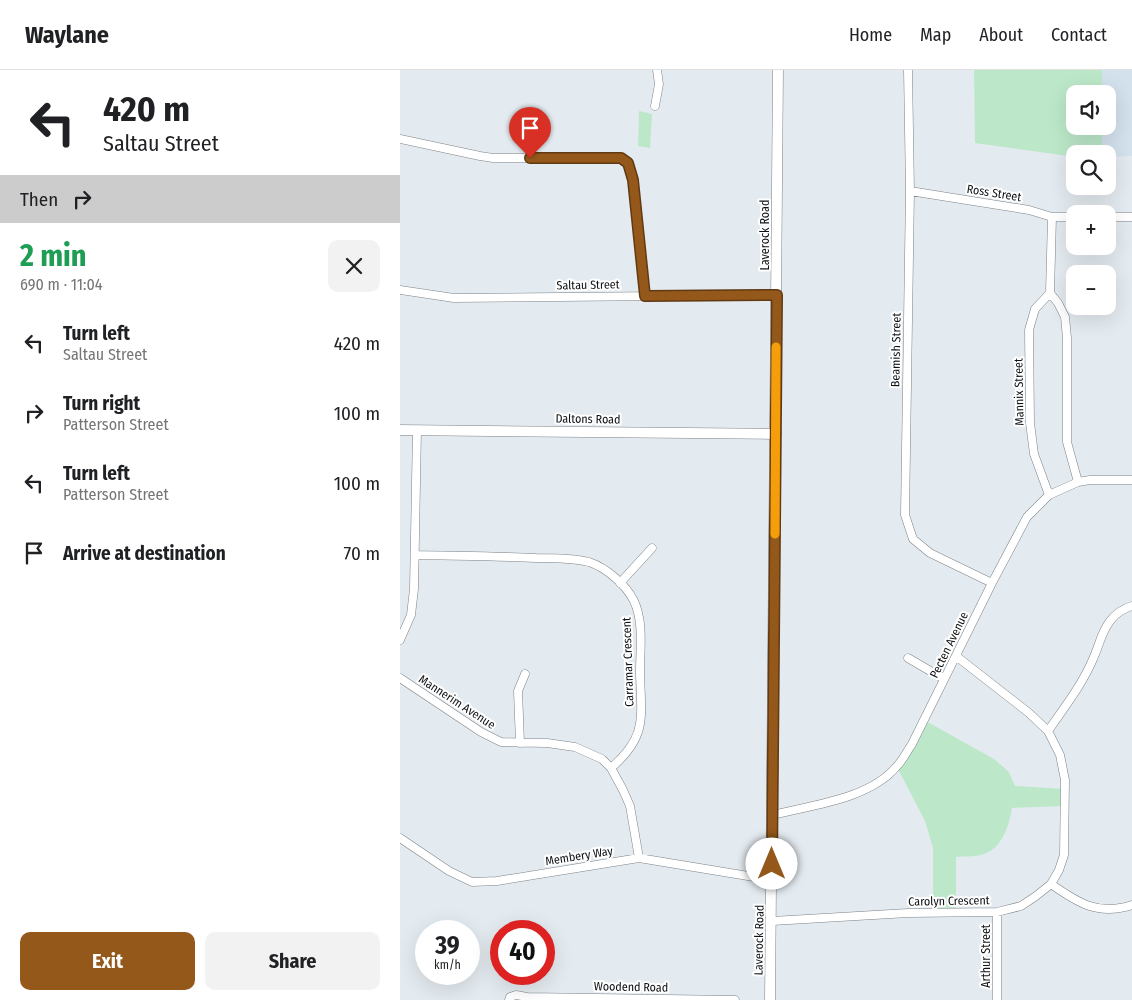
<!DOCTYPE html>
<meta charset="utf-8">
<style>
body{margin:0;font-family:"Fira Sans Condensed",sans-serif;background:#f2f2f2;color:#202124;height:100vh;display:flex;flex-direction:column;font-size:19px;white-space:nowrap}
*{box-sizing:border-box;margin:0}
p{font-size:16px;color:#757577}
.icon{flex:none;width:28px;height:28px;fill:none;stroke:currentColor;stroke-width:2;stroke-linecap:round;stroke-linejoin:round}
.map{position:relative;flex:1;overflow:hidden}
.details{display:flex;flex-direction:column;background:#fff;width:400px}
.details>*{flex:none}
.banner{background:#fff;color:#202124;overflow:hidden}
.tools{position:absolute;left:666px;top:15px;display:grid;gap:10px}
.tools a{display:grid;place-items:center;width:50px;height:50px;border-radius:10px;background:#fff;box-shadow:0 5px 20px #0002;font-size:25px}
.speed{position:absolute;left:15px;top:850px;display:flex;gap:10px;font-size:25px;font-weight:700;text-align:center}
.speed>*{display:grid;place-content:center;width:65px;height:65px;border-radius:50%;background:#fff;box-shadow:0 5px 20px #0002;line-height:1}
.speed small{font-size:12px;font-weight:400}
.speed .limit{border:8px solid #d22;background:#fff;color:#111}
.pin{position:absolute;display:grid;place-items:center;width:42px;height:42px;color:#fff;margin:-51px -21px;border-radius:50% 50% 50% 0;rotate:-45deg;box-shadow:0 0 5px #0007}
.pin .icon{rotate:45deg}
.me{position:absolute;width:55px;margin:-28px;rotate:0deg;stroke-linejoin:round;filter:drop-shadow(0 0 4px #0008)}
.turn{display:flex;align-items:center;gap:18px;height:105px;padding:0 20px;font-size:22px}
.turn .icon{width:65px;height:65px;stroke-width:2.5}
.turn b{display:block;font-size:35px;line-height:42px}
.then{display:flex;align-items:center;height:48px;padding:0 20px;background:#0003;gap:10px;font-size:19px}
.round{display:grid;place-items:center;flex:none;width:52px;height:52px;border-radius:10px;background:#f2f2f2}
.overview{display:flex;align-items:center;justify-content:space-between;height:85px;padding:0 20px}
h1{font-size:30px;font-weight:700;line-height:38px;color:#1e9e55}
.button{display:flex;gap:10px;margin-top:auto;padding:10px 20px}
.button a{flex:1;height:58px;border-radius:10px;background:#95581b;color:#fff;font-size:20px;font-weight:700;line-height:58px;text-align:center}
.button a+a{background:#f2f2f2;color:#202124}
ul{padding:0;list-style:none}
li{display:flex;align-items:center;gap:15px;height:70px;padding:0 20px}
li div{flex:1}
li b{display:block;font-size:19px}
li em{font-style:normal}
header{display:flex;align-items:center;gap:30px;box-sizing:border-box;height:70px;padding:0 25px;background:#fff;border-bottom:1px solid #e0e0e0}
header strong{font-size:24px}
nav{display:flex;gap:28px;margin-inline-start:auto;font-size:18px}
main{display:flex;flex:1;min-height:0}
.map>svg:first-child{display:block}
.built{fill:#d3e1ec}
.green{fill:#bce8c9}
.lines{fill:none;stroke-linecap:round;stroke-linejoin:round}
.minor-casing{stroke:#7c8287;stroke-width:9}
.tertiary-casing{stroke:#7c8287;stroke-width:11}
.minor{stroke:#fff;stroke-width:8}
.tertiary{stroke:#fff;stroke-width:10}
.route-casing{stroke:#613912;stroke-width:12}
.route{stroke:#95581b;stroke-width:9}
.slow{stroke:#f59e0b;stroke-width:9}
.labels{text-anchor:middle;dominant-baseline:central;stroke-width:4;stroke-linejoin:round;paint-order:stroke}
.street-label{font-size:12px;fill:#0e1113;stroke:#fff}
</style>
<header>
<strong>Waylane</strong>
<nav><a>Home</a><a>Map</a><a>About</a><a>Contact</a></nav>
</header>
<main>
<section class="details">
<div class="banner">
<div class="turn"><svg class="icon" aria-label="left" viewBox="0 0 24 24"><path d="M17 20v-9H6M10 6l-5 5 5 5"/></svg><div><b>420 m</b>Saltau Street</div></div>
<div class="then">Then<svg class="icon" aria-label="right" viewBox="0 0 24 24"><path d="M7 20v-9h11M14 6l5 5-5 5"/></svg></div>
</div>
<div class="overview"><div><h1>2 min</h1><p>690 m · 11:04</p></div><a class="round"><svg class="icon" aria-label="close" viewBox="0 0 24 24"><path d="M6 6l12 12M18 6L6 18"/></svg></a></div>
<ul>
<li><svg class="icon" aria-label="left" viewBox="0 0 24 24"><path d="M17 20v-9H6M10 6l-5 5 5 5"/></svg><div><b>Turn left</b><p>Saltau Street</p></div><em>420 m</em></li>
<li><svg class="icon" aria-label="right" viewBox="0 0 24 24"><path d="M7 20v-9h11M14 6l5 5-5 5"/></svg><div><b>Turn right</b><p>Patterson Street</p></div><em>100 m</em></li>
<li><svg class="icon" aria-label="left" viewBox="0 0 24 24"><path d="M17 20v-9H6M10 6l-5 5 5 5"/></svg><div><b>Turn left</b><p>Patterson Street</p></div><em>100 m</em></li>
<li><svg class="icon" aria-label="arrive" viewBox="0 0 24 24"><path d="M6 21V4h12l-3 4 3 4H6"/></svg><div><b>Arrive at destination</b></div><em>70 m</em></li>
</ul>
<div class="button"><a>Exit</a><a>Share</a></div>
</section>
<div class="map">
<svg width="732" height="930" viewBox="0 0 732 930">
<rect width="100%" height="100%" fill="#e4ebf0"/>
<!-- built -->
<path class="built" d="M702,0H732V86L708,87V84H702V56H708V24H702Z"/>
<!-- green -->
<path class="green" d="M574,0H702V24H675V56H702V84H675V87L575,73Z
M239,41L252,44L250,78L238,76Z
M524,650L594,689L609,702L615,716L665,719V736L612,738C609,756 602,780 581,785C573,787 564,786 556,787V843H533V778L525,751L497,697Z"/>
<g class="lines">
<defs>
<path id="minor" d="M508,0L510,121L505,445L513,469L530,483L592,513
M255,36L259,14L257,0
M0,69L80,86L93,88H221L228,93L233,110L245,226
M510,121L629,140L652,147H675
M708,147H732
M0,220L54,228L377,225
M650,223L658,233L665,247L667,268V372L678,412
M649,425L634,384L630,353L629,260L635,239L650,223L652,147
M15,485C55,486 96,486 136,488C153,488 173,488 189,492C207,498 226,515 234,531C244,552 240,580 240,602C241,648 248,666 211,698
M220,513L252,478
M0,570L11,545L14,519L17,360
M508,588L544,609
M0,608L81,662L101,672L147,673L175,677L202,689L211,698L223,720L230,736L239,788
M648,661C664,638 682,615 693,589C699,576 701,563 710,551C715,544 724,538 732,536
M120,673L118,621L125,604
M373,745C412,735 470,729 497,696C503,690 507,681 512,674L592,513L627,447L649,425L678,412L690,410H732
M0,768L49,801L72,812L97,811L239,788L372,810
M651,814C678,833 698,846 732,835
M372,851L508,843L597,842L621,836L636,826L651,814L659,800L664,785L665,710L660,685L648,661L629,643L556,586
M109,930L110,927L116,925L127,927L335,930
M597,930V842"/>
<path id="tertiary" d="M0,360L376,364
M370,930L378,0"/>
</defs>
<!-- minor casing -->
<use href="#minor" class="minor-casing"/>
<!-- tertiary casing -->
<use href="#tertiary" class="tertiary-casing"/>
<!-- minor -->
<use href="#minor" class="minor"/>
<!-- tertiary -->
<use href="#tertiary" class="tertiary"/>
</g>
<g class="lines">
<defs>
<path id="route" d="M130,88H221L228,93L233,110L245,226L377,225L372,794"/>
</defs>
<!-- route casing -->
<use href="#route" class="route-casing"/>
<!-- route -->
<use href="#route" class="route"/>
<!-- slow -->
<path class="slow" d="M375,464L376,277"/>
</g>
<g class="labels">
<!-- street labels -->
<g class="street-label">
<text transform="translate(594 123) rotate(9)">Ross Street</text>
<text transform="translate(365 165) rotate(-90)">Laverock Road</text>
<text transform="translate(188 215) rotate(-1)">Saltau Street</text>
<text transform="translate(496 280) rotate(-89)">Beamish Street</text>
<text transform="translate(619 322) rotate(-91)">Mannix Street</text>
<text transform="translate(188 349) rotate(1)">Daltons Road</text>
<text transform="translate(549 575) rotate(-64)">Pecten Avenue</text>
<text transform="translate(228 592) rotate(-92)">Carramar Crescent</text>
<text transform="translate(57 632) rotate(33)">Mannerim Avenue</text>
<text transform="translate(179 786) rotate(-9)">Membery Way</text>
<text transform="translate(549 831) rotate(-1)">Carolyn Crescent</text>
<text transform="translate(359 870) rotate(-89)">Laverock Road</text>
<text transform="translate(586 886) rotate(-90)">Arthur Street</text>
<text transform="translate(231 917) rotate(1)">Woodend Road</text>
</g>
</g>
</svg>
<div class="tools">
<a><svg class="icon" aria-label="sound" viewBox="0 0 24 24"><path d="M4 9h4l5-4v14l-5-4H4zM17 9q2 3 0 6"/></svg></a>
<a><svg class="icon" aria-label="search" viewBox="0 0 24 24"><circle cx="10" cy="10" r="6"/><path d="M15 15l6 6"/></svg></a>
<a>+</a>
<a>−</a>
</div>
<div class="speed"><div>39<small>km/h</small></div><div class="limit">40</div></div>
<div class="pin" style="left:130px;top:88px;background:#d93025"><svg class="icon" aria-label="arrive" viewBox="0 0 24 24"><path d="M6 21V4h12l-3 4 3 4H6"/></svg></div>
<svg class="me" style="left:372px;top:794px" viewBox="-20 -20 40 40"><circle r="19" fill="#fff"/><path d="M0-13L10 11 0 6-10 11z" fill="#95581b"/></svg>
</div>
</main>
